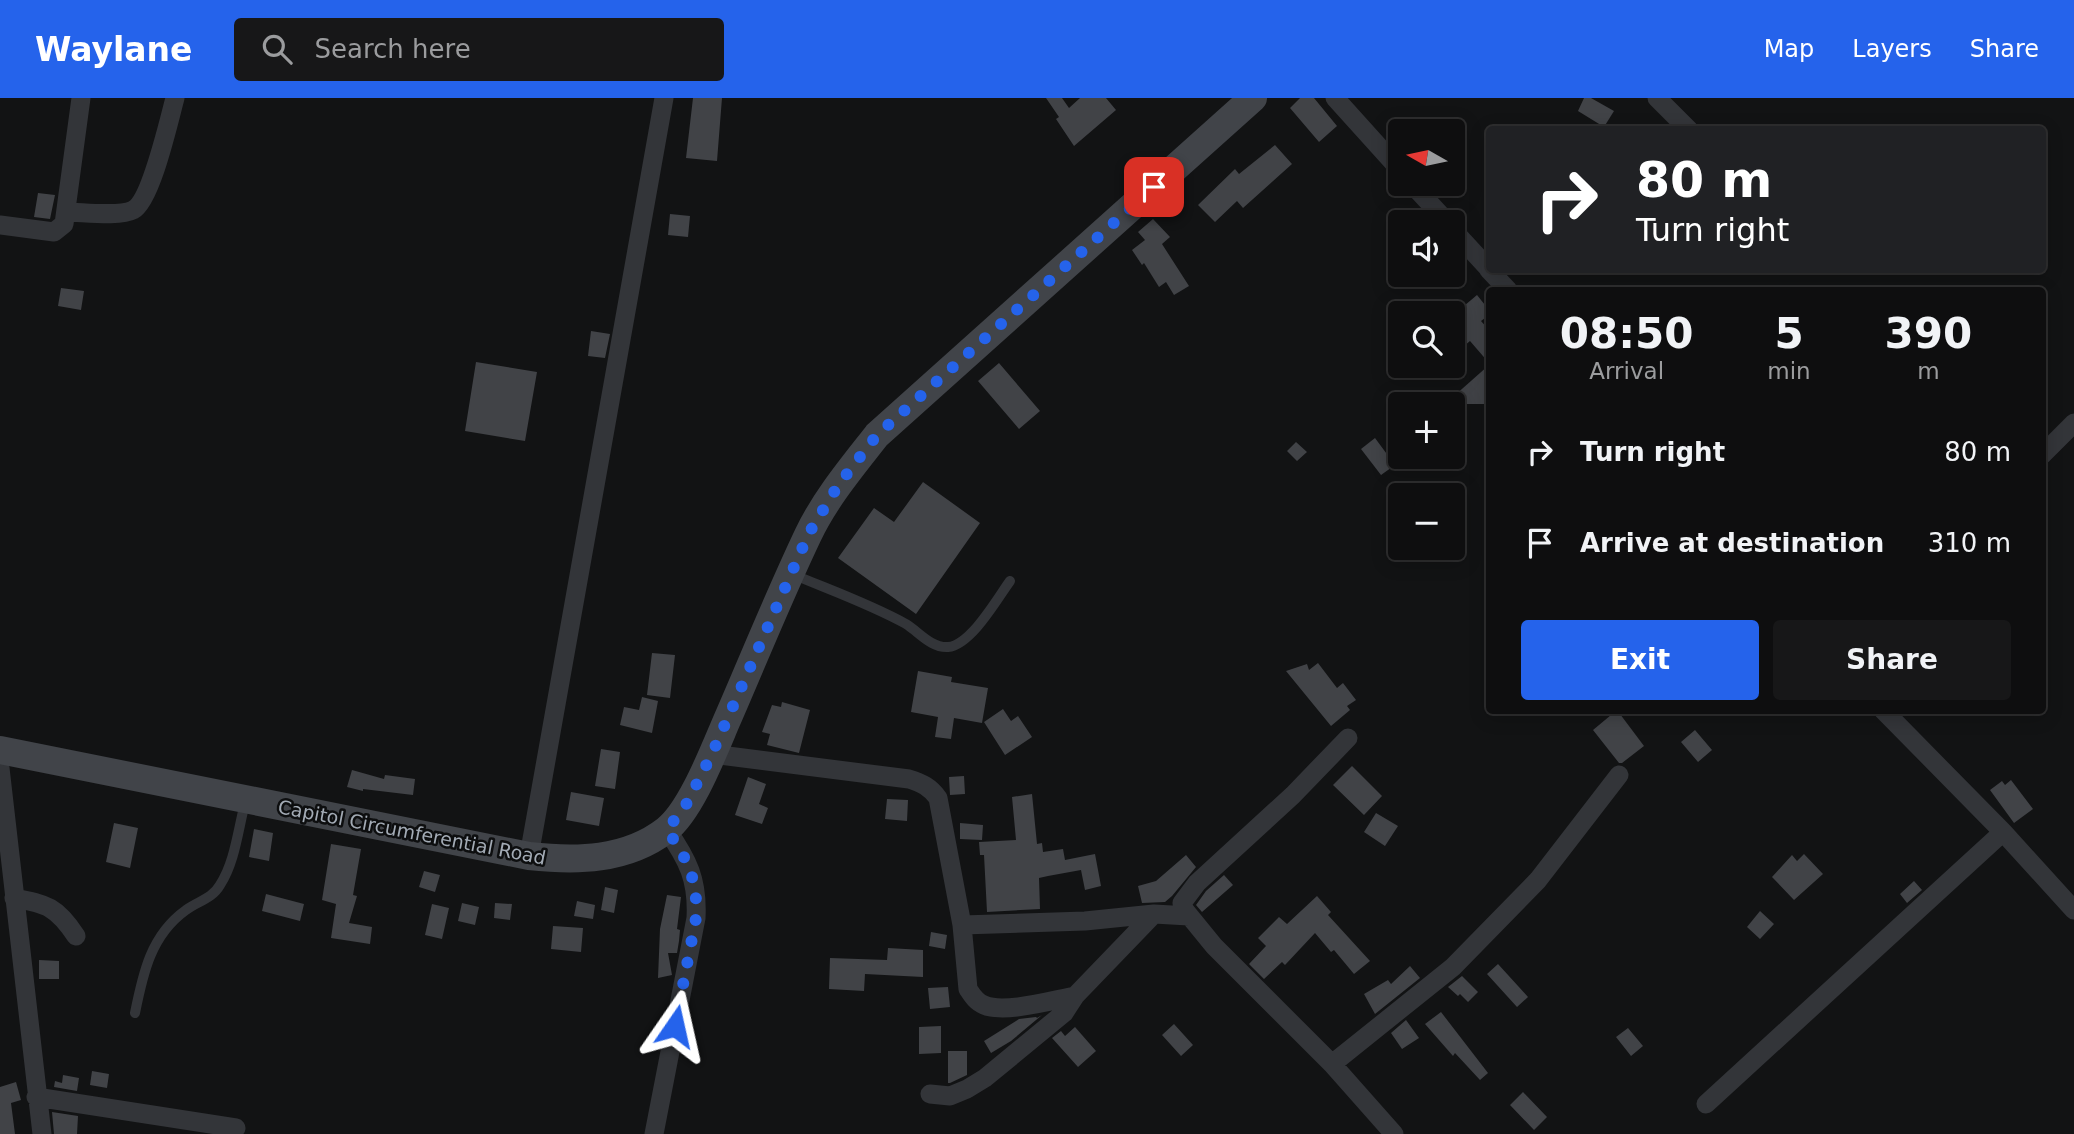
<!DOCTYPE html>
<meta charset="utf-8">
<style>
body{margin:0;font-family:"DejaVu Sans",sans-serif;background:#171718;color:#f1f3f6;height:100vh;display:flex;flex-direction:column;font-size:26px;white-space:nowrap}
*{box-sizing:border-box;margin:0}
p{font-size:23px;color:#9b9c9e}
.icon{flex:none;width:38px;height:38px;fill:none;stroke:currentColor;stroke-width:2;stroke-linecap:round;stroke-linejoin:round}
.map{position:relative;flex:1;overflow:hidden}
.panel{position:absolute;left:1486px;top:189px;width:560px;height:427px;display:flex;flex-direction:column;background:#0e0e0f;border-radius:7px;box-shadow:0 4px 18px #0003,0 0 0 2px #2e2e2f}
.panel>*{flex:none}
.banner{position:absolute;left:1486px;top:28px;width:560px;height:147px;border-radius:7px;box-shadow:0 4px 18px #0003,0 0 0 2px #2e2e2f;background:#202124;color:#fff;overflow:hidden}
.needle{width:46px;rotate:279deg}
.controls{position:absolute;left:1388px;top:21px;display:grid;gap:14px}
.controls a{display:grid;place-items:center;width:77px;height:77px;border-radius:7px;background:#0e0e0f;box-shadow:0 4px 18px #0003,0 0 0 2px #2e2e2f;font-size:35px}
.pin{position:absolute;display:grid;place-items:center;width:60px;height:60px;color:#fff;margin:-30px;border-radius:14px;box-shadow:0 4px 10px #0006}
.me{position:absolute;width:77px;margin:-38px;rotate:11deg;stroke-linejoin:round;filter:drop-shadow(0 0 5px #0008)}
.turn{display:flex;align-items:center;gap:24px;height:147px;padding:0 35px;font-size:32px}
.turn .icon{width:91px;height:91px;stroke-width:2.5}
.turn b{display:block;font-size:49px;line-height:60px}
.eta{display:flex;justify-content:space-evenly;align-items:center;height:119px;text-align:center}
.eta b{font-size:42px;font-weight:700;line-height:49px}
.button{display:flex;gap:14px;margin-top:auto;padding:14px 35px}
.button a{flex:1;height:80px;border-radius:7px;background:#2563eb;color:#fff;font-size:28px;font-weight:700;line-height:80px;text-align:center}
.button a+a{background:#171718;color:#f1f3f6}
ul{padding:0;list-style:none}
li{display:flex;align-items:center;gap:21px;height:91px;padding:0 35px}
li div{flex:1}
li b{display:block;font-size:26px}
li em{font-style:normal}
header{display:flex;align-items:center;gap:42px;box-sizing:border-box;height:98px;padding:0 35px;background:#2563eb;color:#fff}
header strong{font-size:33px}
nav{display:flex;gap:38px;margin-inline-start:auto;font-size:24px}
.search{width:490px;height:63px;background:#171718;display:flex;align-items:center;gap:18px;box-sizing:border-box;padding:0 24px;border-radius:7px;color:#9b9c9e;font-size:26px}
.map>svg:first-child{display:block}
.building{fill:#414347}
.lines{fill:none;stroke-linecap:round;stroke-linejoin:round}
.lane{stroke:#333539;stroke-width:10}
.street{stroke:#333539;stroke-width:19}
.secondary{stroke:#414449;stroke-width:28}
.route{stroke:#2563eb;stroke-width:12;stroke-dasharray:0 21.6}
.labels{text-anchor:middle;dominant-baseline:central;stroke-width:5;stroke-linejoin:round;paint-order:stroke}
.street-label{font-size:19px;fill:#a3abb5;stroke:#0d0e0f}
</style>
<header>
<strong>Waylane</strong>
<div class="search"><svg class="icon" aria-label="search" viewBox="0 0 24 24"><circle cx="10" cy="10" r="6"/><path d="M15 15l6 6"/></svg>Search here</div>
<nav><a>Map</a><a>Layers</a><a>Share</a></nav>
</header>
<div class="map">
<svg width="2074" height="1036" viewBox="0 0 2074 1036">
<rect width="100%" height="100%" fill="#121314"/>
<!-- building -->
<path class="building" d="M693,0H722L717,63L686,60Z
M1046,0H1062L1069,10L1080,0H1106L1116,12L1074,48L1056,21L1059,19Z
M1300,0H1314L1337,28L1319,44L1290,10Z
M1584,0H1591L1614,13L1604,29L1578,13Z
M1275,47L1292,66L1243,110L1237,103L1215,124L1198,107L1235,71L1239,76Z
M38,95L55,97L50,121L34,119Z
M670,116L690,118L688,139L668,137Z
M1153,121L1170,139L1162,146L1189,188L1174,197L1166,184L1159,189L1144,165L1142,167L1132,152L1145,142L1138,134Z
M61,190L84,193L81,212L58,208Z
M1477,197L1489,212V217L1481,223L1489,232V265L1470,243L1452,258V218Z
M591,233L610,236L605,260L588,258Z
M476,264L537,274L525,343L465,333Z
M999,265L1040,313L1019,331L978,283Z
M1489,267V306H1445Z
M1375,340L1395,367L1381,377L1361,351Z
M1296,344L1307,354L1297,363L1287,353Z
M923,384L980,425L916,516L838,460L874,410L894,424Z
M652,555L675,557L670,600L647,597Z
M1318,565L1337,590L1343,585L1356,602L1347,608L1350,612L1331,628L1286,573L1307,566L1309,572Z
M918,573L952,579L951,584L988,590L982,625L954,620L951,641L935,639L938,619L911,614Z
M642,599L658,603L652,635L620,627L624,609L639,612Z
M782,604L810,612L799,655L767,647L770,636L762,634L772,607L781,609Z
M1003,611L1011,623L1018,618L1032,639L1005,657L984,624Z
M1617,612L1644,648L1622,665H1619L1593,632Z
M1695,632L1712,652L1698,664L1681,644Z
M601,651L620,654L615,691L595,688Z
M1352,668L1382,698L1364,717L1333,687Z
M352,672L384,681L385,677L415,681L413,697L363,691V693L347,689Z
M964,678L965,696L950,697L949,679Z
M748,679L766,686L759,706L768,710L762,726L735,717Z
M2011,682L2033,711L2014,725L1990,692L2002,683L2005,687Z
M571,694L604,700L599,728L566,722Z
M1032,696L1037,746L1042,745L1043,754L1063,751L1065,762L1095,756L1101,788L1085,792L1081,772L1048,778L1039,780L1040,811L987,814L984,757H980L979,744L1016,742L1012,699Z
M887,701L908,702L907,723L885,721Z
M1376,715L1398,728L1385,748L1364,734Z
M114,725L138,730L130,770L106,764Z
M960,725L983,727L982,742L960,741Z
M254,731L273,735L269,763L249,759Z
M331,746L361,751L353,797L357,798L349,825L372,829L370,846L331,840L336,806L322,802Z
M1804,756L1823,776L1794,802L1772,779L1792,757L1797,763Z
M1186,757L1196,769L1172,798L1165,804L1142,805L1138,788L1156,783Z
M424,773L440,777L435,794L419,789Z
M1224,777L1233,787L1202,814L1196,807L1206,793Z
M1914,783L1922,792L1907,805L1900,796Z
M605,789L618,792L614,815L601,812Z
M266,796L304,806L300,823L262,813Z
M667,797L681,799L677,831L680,832L679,843L677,855H668L672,877L658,880L660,831Z
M1317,798L1331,814L1328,817L1370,863L1354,876L1334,852L1331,854L1315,835L1285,867L1282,864L1264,881L1249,866L1266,848L1258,840L1279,819L1287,826Z
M577,803L595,807L593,821L574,818Z
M462,805L479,809L475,827L458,823Z
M495,805L512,806L510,822L494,820Z
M432,806L449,810L442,841L425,837Z
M1760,813L1774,826L1760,841L1747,829Z
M553,828L583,830L581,854L551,851Z
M931,834L947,837L945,851L929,848Z
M888,850L923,852V879L865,876L864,893L829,891L830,860L887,862Z
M39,862L59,863V881H39Z
M1498,866L1528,899L1517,909L1487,876Z
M1410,868L1420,880L1375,916L1364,896L1388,882L1391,886Z
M1462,878L1478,894L1468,904L1460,896L1458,898L1448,889Z
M948,889L950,909L930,911L928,890Z
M1441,914L1488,975L1480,982L1455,955L1453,958L1425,926Z
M1042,917L1011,943L991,955L984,943L1019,921L1036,919L1037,920Z
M1406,922L1419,940L1402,951L1391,935Z
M1174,926L1193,947L1181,958L1162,937Z
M941,928V955L919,956V929Z
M1075,929L1096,953L1078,969L1052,940L1061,933L1065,938Z
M1628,930L1643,948L1631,958L1616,939Z
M948,953H967V977L950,985H948Z
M92,973L109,976L107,990L90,987Z
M63,977L79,980L77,993L54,989L55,983L62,985Z
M16,984L21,1002L11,1005L15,1036H0V989Z
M1523,994L1547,1019L1534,1032L1510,1007Z
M52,1014L78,1018L77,1036H54Z"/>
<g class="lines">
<!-- lane -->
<path class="lane" d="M792,476C830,492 870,506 906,526C919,534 931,550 948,549C971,547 997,501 1010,483
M135,915C143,875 151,837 186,812C198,803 212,801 220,787C235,764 238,732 245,705"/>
<!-- street -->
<path class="street" d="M1335,0L1400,72
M1657,0L1689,32
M1412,86L1447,124
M67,114C82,114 120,119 133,112C151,103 169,22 175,0
M0,127L54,134L64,126L81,0
M1452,131L1489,171
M1489,172L1508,192
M2042,357L2074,325
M1883,612L2003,734L2074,812
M1348,640L1293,697L1197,785L1182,805L1183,810L1214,848L1332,966L1394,1036
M712,656L909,681C922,685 930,689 938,700L962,827L968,891C972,897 976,904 984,907C1004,916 1053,902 1075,898
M0,670L42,1036
M529,758L664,0
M14,800C47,806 57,809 76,838
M962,827L1085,823L1154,816L1189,818
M1332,966L1453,869L1538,782L1619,677
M930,996L950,998L967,991L985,980L1064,915L1075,898L1154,816
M36,999L236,1030
M1706,1006L2003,734
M654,1036L696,820C698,782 688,762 667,732"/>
<!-- secondary -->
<path class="secondary" d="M0,652L529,758C576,763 626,763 666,732C691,713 714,652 727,622C754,560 779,498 808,437C825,401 852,369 877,337L1253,0"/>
</g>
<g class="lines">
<!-- route -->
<path class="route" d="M675,928L696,820C698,782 688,762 667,732L687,705L712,656L809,435L839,386L877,337L1154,89"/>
</g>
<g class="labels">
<!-- street labels -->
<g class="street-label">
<text transform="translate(412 734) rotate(11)">Capitol Circumferential Road</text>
</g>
</g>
</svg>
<div class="controls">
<a><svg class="needle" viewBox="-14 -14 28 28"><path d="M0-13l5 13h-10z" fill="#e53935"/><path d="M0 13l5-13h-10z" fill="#9b9c9e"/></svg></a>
<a><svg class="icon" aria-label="sound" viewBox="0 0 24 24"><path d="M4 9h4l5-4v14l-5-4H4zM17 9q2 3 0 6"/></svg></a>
<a><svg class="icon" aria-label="search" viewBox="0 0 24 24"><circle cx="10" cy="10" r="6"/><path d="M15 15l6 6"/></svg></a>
<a>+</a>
<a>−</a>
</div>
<div class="pin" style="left:1154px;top:89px;background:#d93025"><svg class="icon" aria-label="arrive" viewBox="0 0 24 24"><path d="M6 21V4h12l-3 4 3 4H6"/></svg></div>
<svg class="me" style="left:675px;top:928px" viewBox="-20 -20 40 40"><path d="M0-17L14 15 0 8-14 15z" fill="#2563eb" stroke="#fff" stroke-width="4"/></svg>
<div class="banner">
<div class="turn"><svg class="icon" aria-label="right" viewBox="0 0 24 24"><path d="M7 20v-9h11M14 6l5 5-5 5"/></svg><div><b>80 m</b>Turn right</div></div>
</div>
<section class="panel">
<div class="eta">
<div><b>08:50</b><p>Arrival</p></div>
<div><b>5</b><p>min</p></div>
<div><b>390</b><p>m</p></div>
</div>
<ul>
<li><svg class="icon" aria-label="right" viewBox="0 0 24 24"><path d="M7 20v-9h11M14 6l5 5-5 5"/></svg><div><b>Turn right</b></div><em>80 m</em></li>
<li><svg class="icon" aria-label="arrive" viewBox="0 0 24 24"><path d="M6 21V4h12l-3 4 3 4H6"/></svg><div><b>Arrive at destination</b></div><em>310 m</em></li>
</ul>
<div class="button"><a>Exit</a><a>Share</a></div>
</section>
</div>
